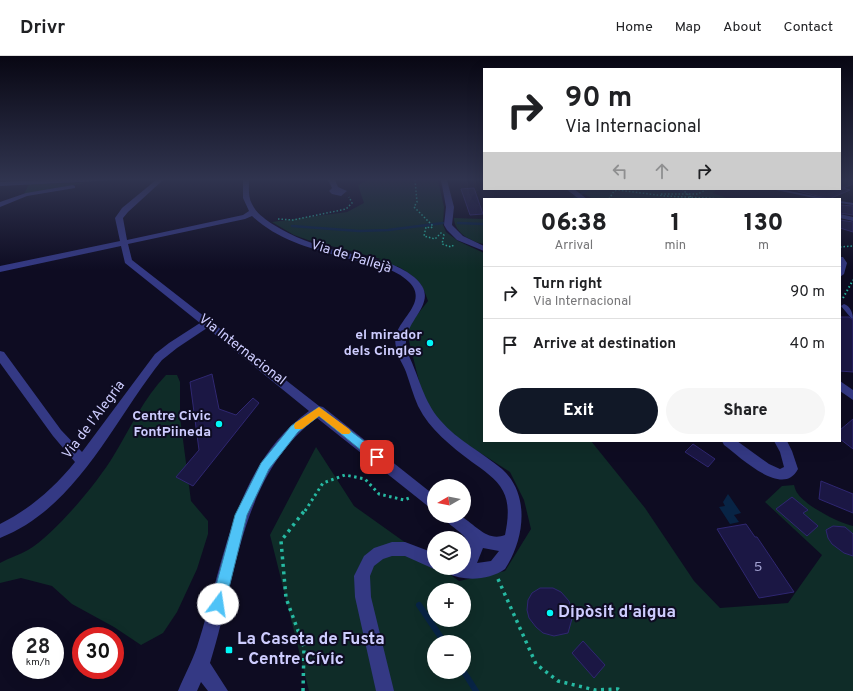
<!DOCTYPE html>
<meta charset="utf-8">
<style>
body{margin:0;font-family:Overpass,sans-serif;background:#f6f6f6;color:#202124;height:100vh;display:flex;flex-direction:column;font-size:15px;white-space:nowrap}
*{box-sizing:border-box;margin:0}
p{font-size:13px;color:#757577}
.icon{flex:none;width:22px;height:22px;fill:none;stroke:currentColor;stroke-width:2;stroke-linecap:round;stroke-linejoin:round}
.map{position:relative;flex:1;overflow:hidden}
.sheet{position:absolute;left:483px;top:142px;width:358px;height:244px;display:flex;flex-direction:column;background:#fff;border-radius:0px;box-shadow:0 4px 16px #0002}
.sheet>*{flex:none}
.hud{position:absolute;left:483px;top:12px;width:358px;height:122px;border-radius:0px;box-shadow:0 4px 16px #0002;background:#fff;color:#202124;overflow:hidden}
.needle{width:26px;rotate:261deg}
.tools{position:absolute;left:427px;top:423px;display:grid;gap:8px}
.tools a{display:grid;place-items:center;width:44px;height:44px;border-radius:50%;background:#fff;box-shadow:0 4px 16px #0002;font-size:20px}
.speed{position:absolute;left:12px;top:571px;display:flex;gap:8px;font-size:20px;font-weight:700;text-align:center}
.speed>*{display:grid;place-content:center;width:52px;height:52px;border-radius:50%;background:#fff;box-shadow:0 4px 16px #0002;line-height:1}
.speed small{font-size:10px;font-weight:400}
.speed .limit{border:6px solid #d22;background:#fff;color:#111}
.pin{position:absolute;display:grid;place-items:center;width:34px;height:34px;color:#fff;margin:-17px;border-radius:8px;box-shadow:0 2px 6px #0006}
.me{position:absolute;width:44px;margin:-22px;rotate:14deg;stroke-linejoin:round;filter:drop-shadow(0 0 3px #0008)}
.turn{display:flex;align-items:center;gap:14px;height:84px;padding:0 16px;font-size:18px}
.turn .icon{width:52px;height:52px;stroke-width:2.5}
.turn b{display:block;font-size:28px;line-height:34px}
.lanes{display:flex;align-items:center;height:38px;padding:0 16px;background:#0003;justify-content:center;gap:20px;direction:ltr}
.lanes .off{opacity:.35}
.eta{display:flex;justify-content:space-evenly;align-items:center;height:68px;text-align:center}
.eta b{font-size:24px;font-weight:800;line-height:28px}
.button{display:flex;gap:8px;margin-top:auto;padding:8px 16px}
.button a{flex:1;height:46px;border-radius:24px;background:#111827;color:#fff;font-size:16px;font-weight:800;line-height:46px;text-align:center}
.button a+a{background:#f6f6f6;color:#202124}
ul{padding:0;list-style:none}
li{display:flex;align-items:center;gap:12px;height:52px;padding:0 16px;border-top:1px solid #e0e0e0}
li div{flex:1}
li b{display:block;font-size:15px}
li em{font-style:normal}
header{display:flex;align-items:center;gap:24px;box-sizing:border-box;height:56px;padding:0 20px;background:#fff;border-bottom:1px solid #e0e0e0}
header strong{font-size:19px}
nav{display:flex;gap:22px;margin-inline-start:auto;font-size:14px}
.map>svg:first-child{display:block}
.green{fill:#0f2c28;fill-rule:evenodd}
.water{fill:#082445}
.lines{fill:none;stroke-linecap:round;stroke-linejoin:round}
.stream-far1{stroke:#082445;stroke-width:2.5}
.stream{stroke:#082445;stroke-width:6}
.building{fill:#1b1744;stroke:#2f2771}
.path-far3{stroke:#26b9a2;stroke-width:1.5;stroke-dasharray:1.5 2;stroke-linecap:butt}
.path-far2{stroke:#26b9a2;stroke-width:2;stroke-dasharray:1.5 2.5;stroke-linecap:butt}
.path-far1{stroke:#26b9a2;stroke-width:3;stroke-dasharray:2.5 3.5;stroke-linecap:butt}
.path{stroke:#26b9a2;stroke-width:3.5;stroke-dasharray:3 4.5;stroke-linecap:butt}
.service{fill:#343984;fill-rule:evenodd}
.minor{fill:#343984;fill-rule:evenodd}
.route{fill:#4fc3f7;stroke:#337fa1}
.slow{fill:#f59e0b}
.poi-dot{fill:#00f8f8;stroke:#0e0c22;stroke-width:1.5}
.labels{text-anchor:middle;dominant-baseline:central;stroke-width:4;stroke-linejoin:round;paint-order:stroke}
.street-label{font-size:14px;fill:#cecdff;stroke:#0e0c22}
.poi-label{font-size:14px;font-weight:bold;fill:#cecdff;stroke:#0e0c22;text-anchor:end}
.near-number-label{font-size:14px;fill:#a1a0d0}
.near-poi-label{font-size:17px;font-weight:bold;fill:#cecdff;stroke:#0e0c22;text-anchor:start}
</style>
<header>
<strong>Drivr</strong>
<nav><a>Home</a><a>Map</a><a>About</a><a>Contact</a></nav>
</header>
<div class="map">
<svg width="853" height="635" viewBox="0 0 853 635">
<rect width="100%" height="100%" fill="#0e0c22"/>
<!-- green -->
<path class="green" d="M368,124H438L444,151L443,169L446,176L458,185L484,197V385H591L645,452L694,525L720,552L788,547L822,499L765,446L782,430L794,429C795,432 796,436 798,438C806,450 839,467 853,470V635H309L270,479L316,391L354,450L434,507V512H441L459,525L505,515L531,473L524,444L510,416L435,368L420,329L406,273L428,245C422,225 414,220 397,210V212L372,204L381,203L308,184L294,179L272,166L347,156L364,147L358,129ZM434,534H464V564H434ZM434,586H464V616H434Z
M84,127L80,128L24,138L29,128Z
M576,133H717L713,137L729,143H593Z
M454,162L484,163V188C472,186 454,177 454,162Z
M166,319H177L180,326V361L191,445L208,465V478L197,513L177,556L163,577L141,589L114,571L72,548L52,530L21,522L0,527V507C9,502 19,499 28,494C55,478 98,426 114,399C131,371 143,343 166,319Z"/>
<!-- water -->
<path class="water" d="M728,438L741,457L734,459L739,466L730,468L719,451L725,450L723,446Z"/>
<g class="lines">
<!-- stream-far1 -->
<path class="stream-far1" d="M645,133L691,136L699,133
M573,143L589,133
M458,167L484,168
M292,170L359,175L388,174L443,167"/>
<!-- stream -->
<path class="stream" d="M419,549L444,586
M464,616L476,635"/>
</g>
<!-- building -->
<path class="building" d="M840,124H853V128L843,132L850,134L829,143L798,135V133H840Z
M474,132L483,158L470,159L461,133Z
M840,149L853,150V159L840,157Z
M840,164L853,166V176L840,172Z
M840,261H849L853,264V316L840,315Z
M212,318L219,353L236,359L253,342L259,347L193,430L176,421L199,394L190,326Z
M853,363V393L840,383V374Z
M693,388L715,403L708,411L685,396Z
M821,425L853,438V457L819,443Z
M792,441L808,454L803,457L818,470L807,480L776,453Z
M746,468L755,481H757L794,536L759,542L717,473Z
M833,470L845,471L853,478V500L844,497L832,488L828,482L826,474Z
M540,532H553L561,536L569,545L573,559L568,577L554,580L543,577L536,571L529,562L527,554L528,544L532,537Z
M583,585L605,609L594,622L572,597Z"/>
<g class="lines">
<!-- path-far3 -->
<path class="path-far3" d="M415,124L417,146L414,151L433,170L431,172L426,171L424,180L435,183L441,177L444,179L442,188L451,191L454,189
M682,133L692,142
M661,138H698L707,133
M609,143L614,135L618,134L665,140L723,143
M278,163L293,164L346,153L352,147L349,141
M840,191L853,190"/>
<!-- path-far2 -->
<path class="path-far2" d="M843,242L853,224"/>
<!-- path-far1 -->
<path class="path-far1" d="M305,455L323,427L345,419L365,423L379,438L404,444L409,442"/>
<!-- path -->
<path class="path" d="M498,523L536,608L558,625L595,634L618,633L621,635
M303,635L304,591L286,542L281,485L305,454"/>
<!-- service -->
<path class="service" d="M771,133H780L828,143H819Z
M840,145L853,147V149L840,147Z
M844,248C850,250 853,257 853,263L851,262L841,250Z"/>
<!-- minor -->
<path class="minor" d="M45,124H117L0,130V126Z
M156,124H163L128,156L123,162L127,184L243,159L249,155L243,142V124H249C249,132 248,141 252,148C256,157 265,163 274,169C293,181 315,189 338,195C363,201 394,204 414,221C447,249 393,266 409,300C419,321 424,346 440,364C458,385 482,396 502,413C531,439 524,484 505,513C490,524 464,526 447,517L444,512H464C464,509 463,502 464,499C466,495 468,493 468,488C466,476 448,471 443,460C448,460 457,458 462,461C476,469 487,486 505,479C508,464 510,448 503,435C496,422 483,414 472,406C451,390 430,374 418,350C413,339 410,327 406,316C403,308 397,300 396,291C395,287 395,283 396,279C401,261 428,245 409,226C395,212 372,208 354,204C319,195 279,186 252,160L245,163L128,188L132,204L319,350L323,351L434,439V453L429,451L317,362C240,419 237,522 210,607L228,635H208L201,626L197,635H178C184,620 192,606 197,591C224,508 233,410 309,355L207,272L177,292L162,304C113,365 78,451 0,482V468C30,453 54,432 75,406L53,380L0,307V295L4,296L61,374L82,396L155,298L169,287L200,267L125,207L121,190L0,216V210L120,185L115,162L122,152ZM483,492L499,495L491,505L477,507Z
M328,124H335L338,131L347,135L341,140L332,138L329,135L332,132Z
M441,124H447L454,151L452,169L463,180L484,190V195L457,184L447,174L444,169L446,151Z
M73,129L75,130V132L27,140L0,151V146L26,137Z
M566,133H574L587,143H579Z
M840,158L853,161V165L840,162Z
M840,201H843L847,207L844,218L840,221Z
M840,325L853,334V344L840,335Z
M722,385H737L769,408L780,413L784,411L780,396L774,385H787L792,395L798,413C783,443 739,400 724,389Z
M392,486H405L434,497V512H435L434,513L405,500H392L383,503L374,510L370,520L371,541L394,635H376L355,541L354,520L364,500L374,492Z"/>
</g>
<!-- sky -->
<linearGradient id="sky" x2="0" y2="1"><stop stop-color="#080713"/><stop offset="0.58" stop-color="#30344f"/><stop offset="1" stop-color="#30344f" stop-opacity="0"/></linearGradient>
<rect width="853" height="213" fill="url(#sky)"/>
<!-- route -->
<path class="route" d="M319,351L381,398L382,401L381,404H373L319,360L298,376L269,413L247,459L225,548L223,552L218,554L213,552L211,548L235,459L261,407L291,370Z"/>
<!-- slow -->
<path class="slow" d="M319,351L349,373L351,376L349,378H342L319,360L302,373H295L294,370L295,367Z"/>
<!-- markers -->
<g class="poi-dot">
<circle cx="430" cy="287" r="4"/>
<circle cx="219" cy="368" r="4"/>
<circle cx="550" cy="557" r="4"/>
<rect x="225" y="590" width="8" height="8" rx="2"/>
</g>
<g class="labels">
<!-- street labels -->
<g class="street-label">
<text transform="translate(351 201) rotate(17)">Via de Pallejà</text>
<text transform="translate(242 294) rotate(38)">Via Internacional</text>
<text transform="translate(94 364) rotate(-53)">Via de l'Alegria</text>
</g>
<!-- poi labels -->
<g class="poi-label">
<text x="422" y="279">el mirador<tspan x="422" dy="16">dels Cingles</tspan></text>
<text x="211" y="360">Centre Civic<tspan x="211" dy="16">FontPiineda</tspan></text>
</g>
<!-- near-number labels -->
<g class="near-number-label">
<text x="758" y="511">5</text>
</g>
<!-- near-poi labels -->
<g class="near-poi-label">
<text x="558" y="557">Dipòsit d'aigua</text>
<text x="237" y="584">La Caseta de Fusta<tspan x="237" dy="20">- Centre Cívic</tspan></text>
</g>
</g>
</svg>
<div class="tools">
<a><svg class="needle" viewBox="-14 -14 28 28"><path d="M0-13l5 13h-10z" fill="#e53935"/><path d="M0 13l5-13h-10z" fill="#757577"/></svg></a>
<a><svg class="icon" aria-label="layers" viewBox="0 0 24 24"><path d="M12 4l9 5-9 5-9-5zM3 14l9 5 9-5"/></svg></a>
<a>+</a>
<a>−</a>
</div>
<div class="speed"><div>28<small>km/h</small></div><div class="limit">30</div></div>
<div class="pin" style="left:377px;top:401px;background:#d93025"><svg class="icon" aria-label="arrive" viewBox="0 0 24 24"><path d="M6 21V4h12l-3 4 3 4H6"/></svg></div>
<svg class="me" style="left:218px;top:548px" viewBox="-20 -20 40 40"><circle r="19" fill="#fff"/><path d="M0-13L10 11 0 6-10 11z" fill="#4fc3f7"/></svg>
<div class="hud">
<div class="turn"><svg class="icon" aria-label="right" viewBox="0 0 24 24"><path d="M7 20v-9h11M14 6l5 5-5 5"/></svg><div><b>90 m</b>Via Internacional</div></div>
<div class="lanes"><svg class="icon off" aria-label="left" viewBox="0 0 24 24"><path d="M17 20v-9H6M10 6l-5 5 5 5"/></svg><svg class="icon off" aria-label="ahead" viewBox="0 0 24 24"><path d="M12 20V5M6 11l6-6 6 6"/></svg><svg class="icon" aria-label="right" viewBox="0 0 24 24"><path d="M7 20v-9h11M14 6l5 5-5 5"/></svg></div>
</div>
<section class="sheet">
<div class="eta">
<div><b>06:38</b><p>Arrival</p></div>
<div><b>1</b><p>min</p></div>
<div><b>130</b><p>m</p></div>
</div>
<ul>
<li><svg class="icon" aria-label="right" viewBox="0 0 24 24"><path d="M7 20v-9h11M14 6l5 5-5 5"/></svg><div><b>Turn right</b><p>Via Internacional</p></div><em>90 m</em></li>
<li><svg class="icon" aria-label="arrive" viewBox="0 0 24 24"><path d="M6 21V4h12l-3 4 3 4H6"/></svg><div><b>Arrive at destination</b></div><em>40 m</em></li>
</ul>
<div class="button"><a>Exit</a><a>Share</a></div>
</section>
</div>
